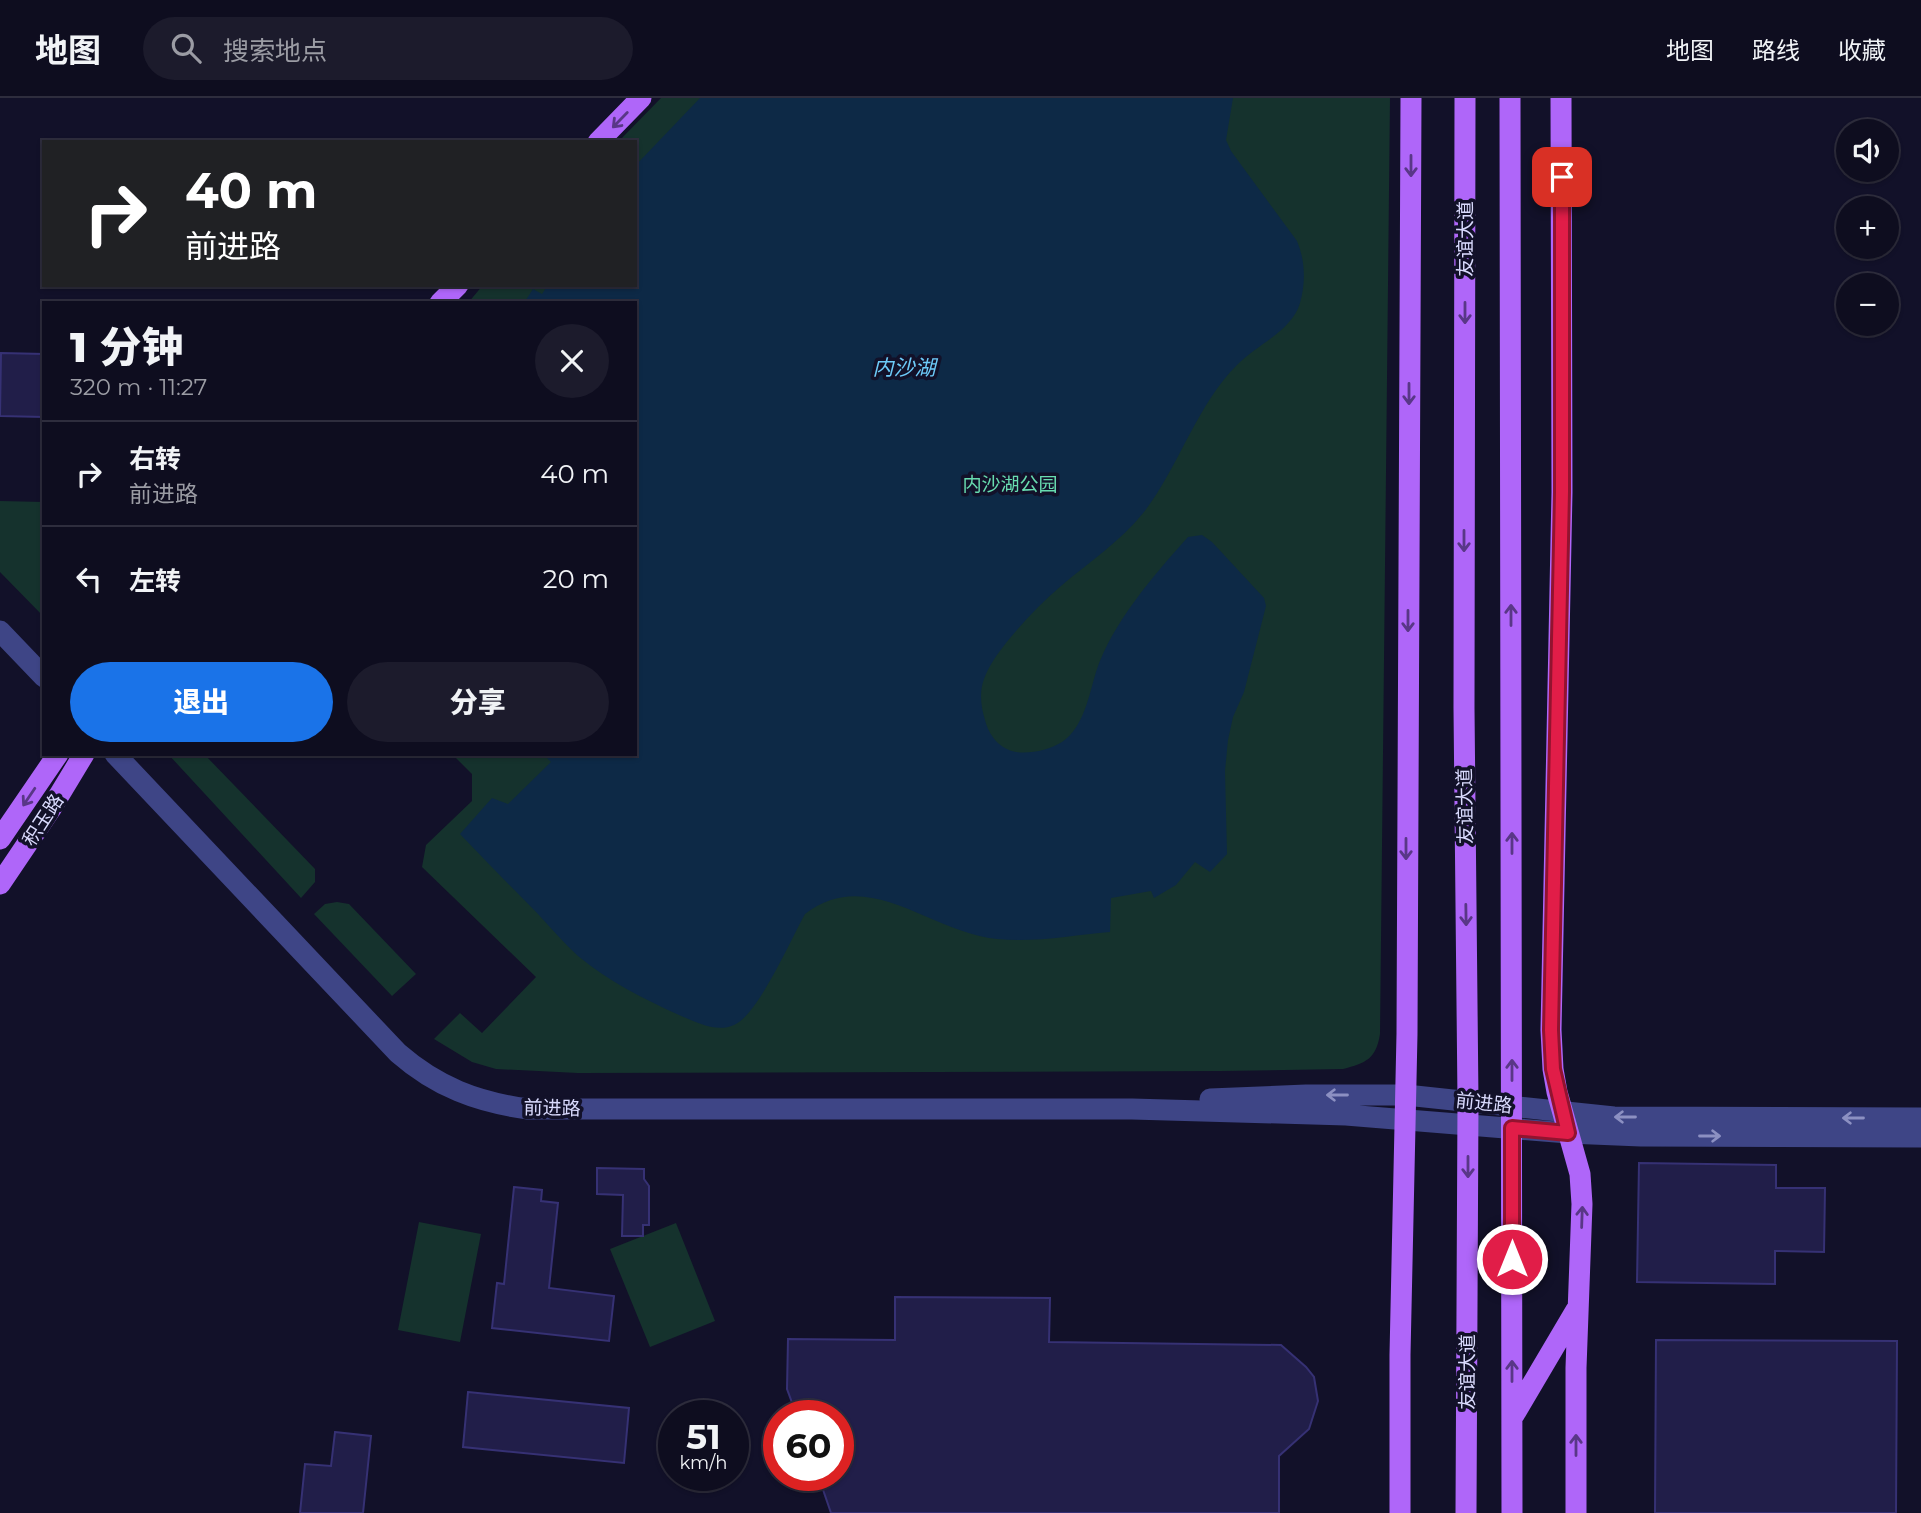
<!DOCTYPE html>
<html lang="zh">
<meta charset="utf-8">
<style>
body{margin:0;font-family:Montserrat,"Noto Sans SC",sans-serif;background:#1c1b2c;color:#f1f3f6;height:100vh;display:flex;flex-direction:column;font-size:26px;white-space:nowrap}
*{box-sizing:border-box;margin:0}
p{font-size:23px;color:#9b9ca4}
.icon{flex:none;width:38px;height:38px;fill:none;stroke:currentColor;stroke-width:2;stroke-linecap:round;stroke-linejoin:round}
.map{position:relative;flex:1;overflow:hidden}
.drawer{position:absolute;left:42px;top:203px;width:595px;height:455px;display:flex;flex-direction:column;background:#0e0d1f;border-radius:0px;box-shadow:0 2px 5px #0004,0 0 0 2px #2e2d3d}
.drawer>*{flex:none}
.banner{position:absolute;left:42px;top:42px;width:595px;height:147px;border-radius:0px;box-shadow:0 2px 5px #0004,0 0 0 2px #2e2d3d;background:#202124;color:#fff;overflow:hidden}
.fabs{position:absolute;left:1836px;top:21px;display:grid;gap:14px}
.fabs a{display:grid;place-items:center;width:63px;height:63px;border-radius:50%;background:#0e0d1f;box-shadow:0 2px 5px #0004,0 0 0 2px #2e2d3d;font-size:35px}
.speed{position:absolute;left:658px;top:1302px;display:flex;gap:14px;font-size:35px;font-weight:700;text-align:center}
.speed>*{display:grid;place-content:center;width:91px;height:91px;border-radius:50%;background:#0e0d1f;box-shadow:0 2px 5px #0004,0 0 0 2px #2e2d3d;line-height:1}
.speed small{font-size:18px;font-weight:400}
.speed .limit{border:10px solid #d22;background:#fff;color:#111}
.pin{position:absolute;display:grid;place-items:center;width:60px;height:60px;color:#fff;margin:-30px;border-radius:14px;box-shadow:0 4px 10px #0006}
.me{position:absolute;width:77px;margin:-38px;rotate:0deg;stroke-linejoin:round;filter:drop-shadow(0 0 5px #0008)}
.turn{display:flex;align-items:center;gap:24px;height:147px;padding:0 28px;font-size:32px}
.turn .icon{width:91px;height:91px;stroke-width:2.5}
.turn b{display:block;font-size:49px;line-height:60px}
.round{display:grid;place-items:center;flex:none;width:74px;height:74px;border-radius:37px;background:#1c1b2c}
.head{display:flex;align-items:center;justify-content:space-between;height:119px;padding:0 28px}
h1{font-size:42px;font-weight:800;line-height:52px}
.primary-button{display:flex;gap:14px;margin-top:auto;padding:14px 28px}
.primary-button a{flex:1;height:80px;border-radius:42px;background:#1a73e8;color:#fff;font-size:28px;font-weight:800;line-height:80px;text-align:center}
.primary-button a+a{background:#1c1b2c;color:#f1f3f6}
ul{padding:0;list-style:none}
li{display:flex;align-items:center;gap:21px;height:105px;padding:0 28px;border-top:2px solid #2e2d3d}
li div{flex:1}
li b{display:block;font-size:26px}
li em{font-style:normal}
header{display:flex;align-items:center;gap:42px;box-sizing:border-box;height:98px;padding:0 35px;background:#0e0d1f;border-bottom:2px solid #2e2d3d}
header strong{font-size:33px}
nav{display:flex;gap:38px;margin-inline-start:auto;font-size:24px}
.search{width:490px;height:63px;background:#1c1b2c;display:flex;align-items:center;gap:18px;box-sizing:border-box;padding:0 24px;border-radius:38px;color:#9b9ca4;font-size:26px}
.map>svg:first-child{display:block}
.green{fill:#15322d}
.water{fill:#0d2946}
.building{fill:#211e49;stroke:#363174;stroke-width:2}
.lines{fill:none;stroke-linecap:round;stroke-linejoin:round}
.minor{stroke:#3e4586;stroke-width:21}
.major{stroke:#af66f9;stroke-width:21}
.oneway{stroke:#593787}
.oneway2{stroke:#8c90c2}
.route-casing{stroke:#92132f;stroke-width:18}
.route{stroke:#e11d48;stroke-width:12}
.labels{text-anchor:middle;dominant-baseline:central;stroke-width:7;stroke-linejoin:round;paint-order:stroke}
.street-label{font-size:19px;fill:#dadbfe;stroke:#121129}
.park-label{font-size:19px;fill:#68dcb0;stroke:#121129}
.water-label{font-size:21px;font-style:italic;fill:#6dcbf9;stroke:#121129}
</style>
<header>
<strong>地图</strong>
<div class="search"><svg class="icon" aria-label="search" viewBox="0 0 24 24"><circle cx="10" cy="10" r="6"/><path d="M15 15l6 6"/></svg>搜索地点</div>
<nav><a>地图</a><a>路线</a><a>收藏</a></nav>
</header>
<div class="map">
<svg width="1921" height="1415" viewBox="0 0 1921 1415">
<rect width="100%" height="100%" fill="#121129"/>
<!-- green -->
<path class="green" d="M661,0H1390L1380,936C1376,961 1366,965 1343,971L1220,973L578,975L496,971L472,964L434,941L460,915L482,935L536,879L422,769L426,747L472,703V676L452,656H635V205H468L483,187H635V44H618Z
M0,403L44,404V519L0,474Z
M168,656H204L315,771V784L301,800Z
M337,804L349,806L416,876L392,898L314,816L325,806Z
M419,1124L481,1136L460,1244L398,1232Z
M676,1125L715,1223L650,1249L610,1151Z"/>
<!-- water -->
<path class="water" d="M700,0H1233L1226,42L1231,53L1297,143C1305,162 1306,184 1300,205C1292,233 1256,247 1237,267C1198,305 1178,370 1144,414C1121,443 1089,464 1061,488C1041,505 1023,524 1006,545C998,555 988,569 984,581C979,594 981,609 985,622C989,638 1000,651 1016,654C1031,656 1049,652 1062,644C1084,629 1089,597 1096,574C1112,525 1154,477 1188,439L1202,437L1212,444L1264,500L1266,508L1244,594L1233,619L1228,642L1225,673L1227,756L1210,774L1195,764L1176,787L1154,800L1151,793L1111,800L1110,834C1074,837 1034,845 997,841C930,835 869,767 805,816C791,841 758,917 734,927C716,935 696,924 679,917C644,901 608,883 578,858C564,845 551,830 538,816C512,790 486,763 460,736L492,700L508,706L551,664L543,656H635V205H524L533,191L542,196L548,187H635V68Z"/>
<!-- building -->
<path class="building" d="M1,255L44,256V319L0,318Z
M1639,1065L1776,1067V1090H1825L1824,1154L1775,1153V1186L1637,1184Z
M597,1070L644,1071V1081L649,1088V1127H643V1138H622L623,1097L597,1096Z
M514,1089L542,1092L541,1103L558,1105L549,1190L614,1198L609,1243L492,1230L497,1185L504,1186Z
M895,1199L1050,1200L1049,1244L1281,1247L1306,1269L1314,1279L1318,1303L1309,1331L1279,1358V1415H831L818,1377H838V1318H797L787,1291L788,1241L895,1242Z
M1656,1242L1897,1243L1896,1415H1655Z
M468,1294L629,1310L624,1365L463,1349Z
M335,1334L371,1338L363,1415H300L305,1366L331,1368Z"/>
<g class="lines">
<!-- minor -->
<path class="minor" d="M0,533L44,579
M115,656L398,955C437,989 477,1004 528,1011H1132L1346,1017L1568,1035L1641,1038L1921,1039
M1210,1001L1306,997H1406L1614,1019L1921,1020"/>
<!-- major -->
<path class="major" d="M1465,0L1464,610L1468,1003L1466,1415
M1510,0L1512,1415
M1561,0L1562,394L1551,932L1553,971L1557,994L1580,1076L1582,1106L1576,1270V1415
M598,44L641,0
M440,205L458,187
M0,741L58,656
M0,786L52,709L84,656
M1514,1317L1576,1212
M1400,1415V1257L1407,936L1411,0"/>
</g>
<!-- one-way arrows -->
<defs><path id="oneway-shaft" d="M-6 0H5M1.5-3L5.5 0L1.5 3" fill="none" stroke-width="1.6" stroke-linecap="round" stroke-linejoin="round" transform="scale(1.75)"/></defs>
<g class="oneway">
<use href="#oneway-shaft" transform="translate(620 22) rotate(134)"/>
<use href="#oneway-shaft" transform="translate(1411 68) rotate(90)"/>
<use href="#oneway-shaft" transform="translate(1465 215) rotate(90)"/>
<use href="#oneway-shaft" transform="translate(1409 296) rotate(90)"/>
<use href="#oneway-shaft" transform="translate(1464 443) rotate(90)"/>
<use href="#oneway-shaft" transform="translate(1511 517) rotate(-90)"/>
<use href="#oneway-shaft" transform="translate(1408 523) rotate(90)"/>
<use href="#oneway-shaft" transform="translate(29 699) rotate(124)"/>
<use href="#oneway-shaft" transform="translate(1512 745) rotate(-90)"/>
<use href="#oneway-shaft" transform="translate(1406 751) rotate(90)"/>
<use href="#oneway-shaft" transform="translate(1466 817) rotate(89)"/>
<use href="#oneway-shaft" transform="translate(1512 972) rotate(-90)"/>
<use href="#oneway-shaft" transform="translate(1468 1069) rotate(90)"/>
<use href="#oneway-shaft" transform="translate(1582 1119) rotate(-88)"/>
<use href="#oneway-shaft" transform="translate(1512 1273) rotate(-90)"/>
<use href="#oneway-shaft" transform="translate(1576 1347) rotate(-90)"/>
</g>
<g class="oneway2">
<use href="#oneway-shaft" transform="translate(1337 997) rotate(-180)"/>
<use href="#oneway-shaft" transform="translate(1625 1019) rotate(-180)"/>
<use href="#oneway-shaft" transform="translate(1853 1020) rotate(-180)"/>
<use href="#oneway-shaft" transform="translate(1710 1038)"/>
</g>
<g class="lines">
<defs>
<path id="route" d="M1512,1161V1030L1568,1035L1553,971L1551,932L1562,394V79"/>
</defs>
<!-- route casing -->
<use href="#route" class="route-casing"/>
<!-- route -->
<use href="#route" class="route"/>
</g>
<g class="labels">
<!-- street labels -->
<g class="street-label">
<text transform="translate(1465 141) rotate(-90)">友谊大道</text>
<text transform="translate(1465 708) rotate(-91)">友谊大道</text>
<text transform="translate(43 722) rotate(-57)">积玉路</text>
<text transform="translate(1484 1005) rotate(6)">前进路</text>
<text transform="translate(552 1010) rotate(1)">前进路</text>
<text transform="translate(1467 1274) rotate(-90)">友谊大道</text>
</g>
<!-- park labels -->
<g class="park-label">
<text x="1010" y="386">内沙湖公园</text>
</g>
<!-- water labels -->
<g class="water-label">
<text x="904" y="269">内沙湖</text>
</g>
</g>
</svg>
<div class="fabs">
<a><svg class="icon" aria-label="sound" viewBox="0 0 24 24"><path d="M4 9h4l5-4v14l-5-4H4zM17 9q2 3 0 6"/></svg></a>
<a>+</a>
<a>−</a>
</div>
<div class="speed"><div>51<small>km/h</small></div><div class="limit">60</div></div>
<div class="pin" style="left:1562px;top:79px;background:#d93025"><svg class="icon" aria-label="arrive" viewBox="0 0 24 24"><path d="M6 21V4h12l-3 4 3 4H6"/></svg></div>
<svg class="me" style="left:1512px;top:1161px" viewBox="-20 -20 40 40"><circle r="17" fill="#e11d48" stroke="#fff" stroke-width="3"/><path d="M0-11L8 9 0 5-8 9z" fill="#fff"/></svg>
<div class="banner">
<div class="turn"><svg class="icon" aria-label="right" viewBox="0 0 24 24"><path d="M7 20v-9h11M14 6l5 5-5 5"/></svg><div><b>40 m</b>前进路</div></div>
</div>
<section class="drawer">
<div class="head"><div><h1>1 分钟</h1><p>320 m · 11:27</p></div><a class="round"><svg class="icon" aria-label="close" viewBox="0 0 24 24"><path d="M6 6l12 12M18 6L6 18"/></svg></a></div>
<ul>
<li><svg class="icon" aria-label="right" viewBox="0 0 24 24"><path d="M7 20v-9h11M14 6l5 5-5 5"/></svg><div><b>右转</b><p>前进路</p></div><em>40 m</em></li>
<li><svg class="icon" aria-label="left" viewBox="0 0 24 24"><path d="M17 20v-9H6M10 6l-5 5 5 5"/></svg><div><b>左转</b></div><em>20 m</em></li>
</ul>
<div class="primary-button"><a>退出</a><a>分享</a></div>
</section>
</div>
